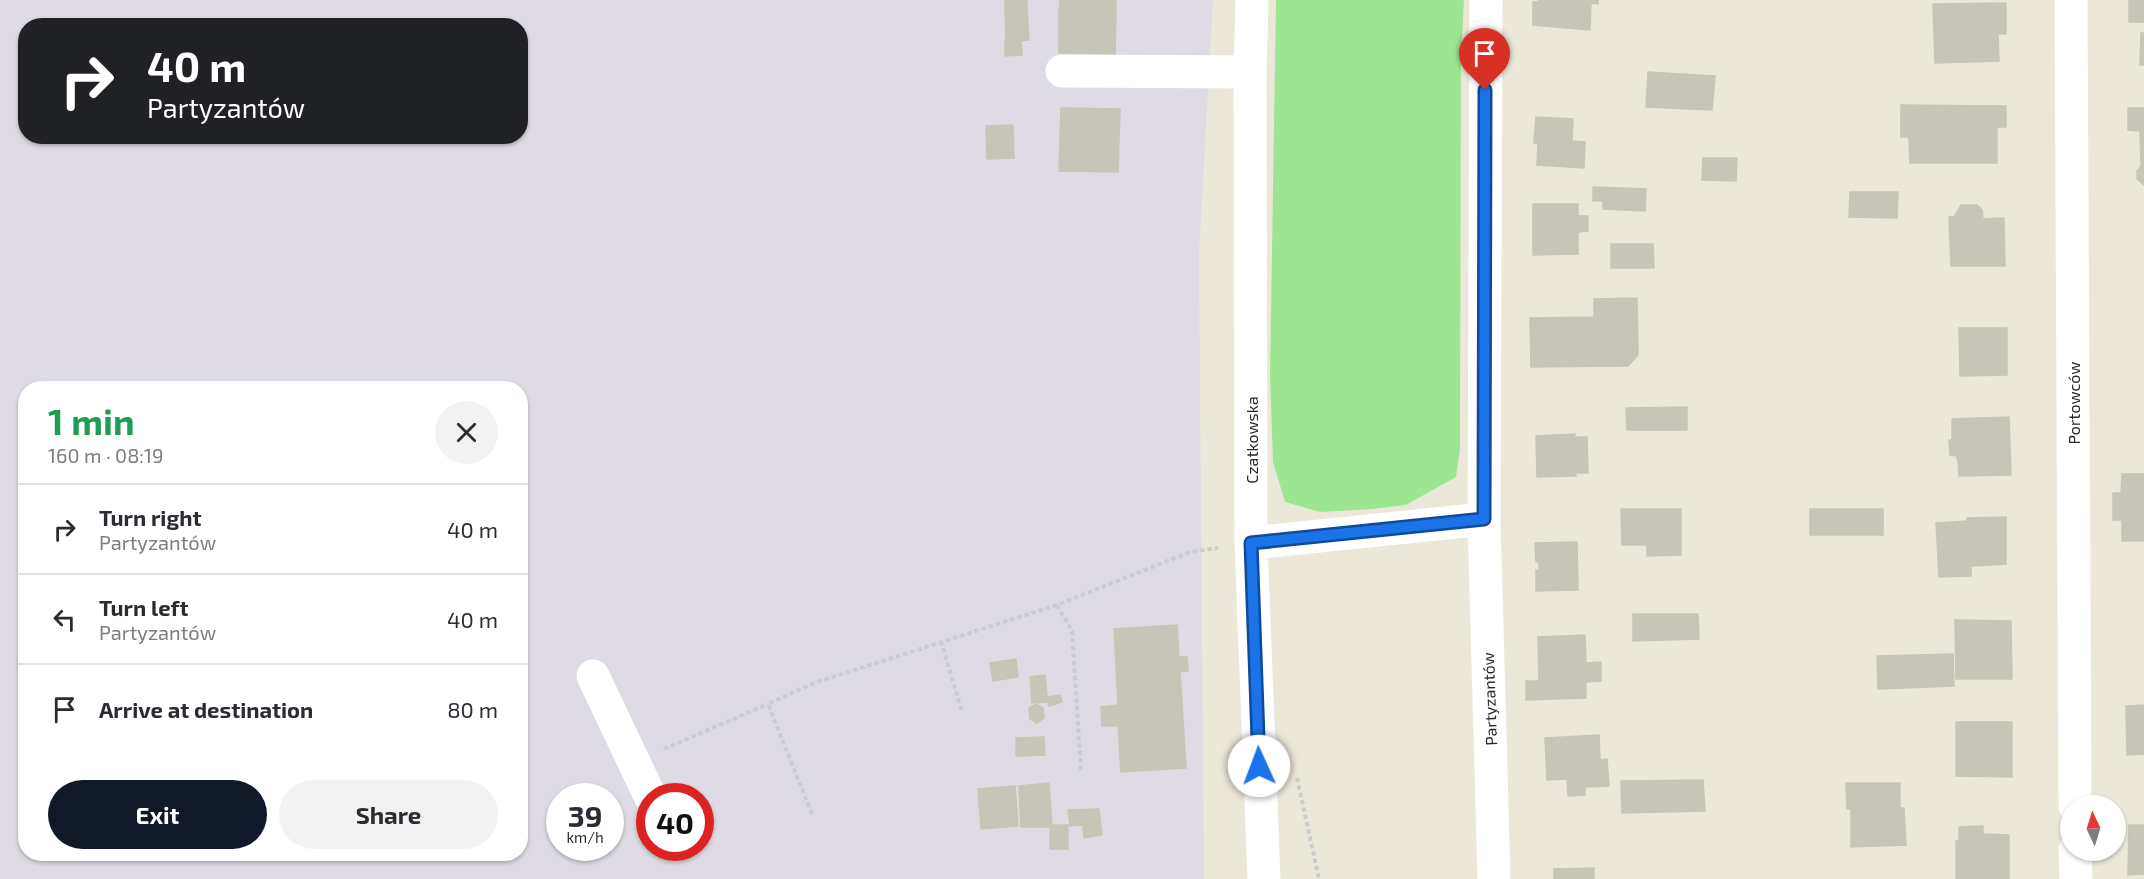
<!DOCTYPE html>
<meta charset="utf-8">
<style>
body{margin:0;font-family:"Exo 2",sans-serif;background:#f2f2f3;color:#2b2b33;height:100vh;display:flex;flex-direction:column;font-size:22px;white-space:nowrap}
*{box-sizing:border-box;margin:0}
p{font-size:20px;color:#7c7c81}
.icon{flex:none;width:33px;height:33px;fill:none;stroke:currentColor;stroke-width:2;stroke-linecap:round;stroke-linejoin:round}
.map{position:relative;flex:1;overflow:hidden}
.drawer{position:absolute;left:18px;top:381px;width:510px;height:480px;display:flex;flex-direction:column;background:#fff;border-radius:24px;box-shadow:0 2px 4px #0004}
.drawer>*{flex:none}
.hud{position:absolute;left:18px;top:18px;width:510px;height:126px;border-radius:24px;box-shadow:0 2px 4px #0004;background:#202124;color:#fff;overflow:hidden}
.needle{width:39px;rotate:356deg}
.buttons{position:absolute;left:2060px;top:795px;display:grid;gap:12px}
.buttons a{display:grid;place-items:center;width:66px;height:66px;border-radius:50%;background:#fff;box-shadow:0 2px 4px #0004;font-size:30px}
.speed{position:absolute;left:546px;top:783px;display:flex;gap:12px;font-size:30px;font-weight:700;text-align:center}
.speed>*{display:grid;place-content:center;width:78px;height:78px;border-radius:50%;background:#fff;box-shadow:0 2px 4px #0004;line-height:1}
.speed small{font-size:15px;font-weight:400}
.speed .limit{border:9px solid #d22;background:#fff;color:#111}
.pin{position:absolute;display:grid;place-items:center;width:51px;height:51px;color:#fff;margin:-62px -26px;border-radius:50% 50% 50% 0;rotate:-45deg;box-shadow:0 0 6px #0007}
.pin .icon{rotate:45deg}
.me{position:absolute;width:66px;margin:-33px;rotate:358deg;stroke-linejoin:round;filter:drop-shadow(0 0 4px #0008)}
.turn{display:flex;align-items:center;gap:21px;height:126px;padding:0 30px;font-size:27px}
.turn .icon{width:78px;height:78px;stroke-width:2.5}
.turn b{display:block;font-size:42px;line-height:51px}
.round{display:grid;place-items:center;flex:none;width:63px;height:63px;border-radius:32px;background:#f2f2f3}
.head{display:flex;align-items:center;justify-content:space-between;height:102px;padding:0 30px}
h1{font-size:36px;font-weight:700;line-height:45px;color:#1e9e55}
.button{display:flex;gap:12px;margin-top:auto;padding:12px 30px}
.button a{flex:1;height:69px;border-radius:36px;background:#111827;color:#fff;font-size:24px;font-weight:700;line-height:69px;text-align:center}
.button a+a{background:#f2f2f3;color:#2b2b33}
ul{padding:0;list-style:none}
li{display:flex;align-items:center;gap:18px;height:90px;padding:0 30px;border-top:2px solid #e1e1e2}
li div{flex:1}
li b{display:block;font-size:22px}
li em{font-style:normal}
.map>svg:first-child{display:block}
.industrial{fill:#dfdbe4;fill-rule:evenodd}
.green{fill:#9ce692}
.building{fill:#c7c5b9;stroke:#c7c5b3;stroke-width:1.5}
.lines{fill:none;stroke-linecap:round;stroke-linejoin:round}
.path{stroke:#ccc;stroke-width:4;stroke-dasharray:4.5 3;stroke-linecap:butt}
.minor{stroke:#fff;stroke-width:33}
.route-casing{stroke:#114b97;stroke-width:15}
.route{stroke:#1a73e8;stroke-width:10}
.labels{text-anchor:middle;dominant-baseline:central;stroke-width:5;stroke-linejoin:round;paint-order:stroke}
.street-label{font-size:16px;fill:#292929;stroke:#fff}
</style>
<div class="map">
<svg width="2144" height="879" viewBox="0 0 2144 879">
<rect width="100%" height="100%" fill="#ece8d9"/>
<!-- industrial -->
<path class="industrial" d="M0,0H1213L1199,255L1204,879H0ZM26,26H520V136H26ZM26,388H520V854H26ZM560,796H610V848H560ZM650,796H700V848H650Z"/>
<!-- green -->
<path class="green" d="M1276,0H1464L1461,58L1460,449L1456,477L1406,505L1373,509L1320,512L1285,502L1273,462L1270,376Z"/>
<!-- building -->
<path class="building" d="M1005,0H1027V9L1005,10Z
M1060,0H1116V15L1059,13Z
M1539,0H1598V4L1591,3L1590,30L1533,25V2H1538Z
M2129,0H2144V22H2129Z
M2006,3V34H1998L1999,61L1935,63L1933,4Z
M1027,9L1029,40L1006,41L1005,10Z
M1059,13L1116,15L1115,54L1059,53Z
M2141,33H2144V65H2140Z
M1005,41H1021L1022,55L1005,56Z
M1648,72L1715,76L1712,110L1646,107Z
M1901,105L2006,106V127H1997V163H1910L1909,137H1901Z
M1061,108L1120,109L1118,172L1059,171Z
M2128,108H2144V185L2137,179V171L2141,166L2140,131L2128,130Z
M1536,117L1573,119L1572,141L1585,142L1584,168L1537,165L1538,143H1534Z
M1013,125L1014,158L987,159L986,126Z
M1703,158H1737L1736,181L1702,180Z
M1593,187L1646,189L1645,211L1603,209V201H1593Z
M1850,192H1898L1897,218L1849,217Z
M1533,204H1578V216H1588V231L1578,232V254L1533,255Z
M1961,205H1977L1982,210L1983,219L2004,218L2005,266H1951L1949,217H1954Z
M1611,244H1653L1654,268H1611Z
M1637,298L1638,355L1628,366L1531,367L1530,318L1594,317V299Z
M1959,328H2007V375L1960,376Z
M1687,407V430H1627L1626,408Z
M2009,417L2011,475L1959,476L1958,459H1957V456L1950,455L1949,440H1952V419Z
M1575,434L1574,437H1587L1588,473H1575L1576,476L1537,477L1536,436Z
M2122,474H2144V541H2122V520H2113V493H2121Z
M1621,509H1681V555L1647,556V545H1622Z
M1810,509H1883V535H1810Z
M2006,517V564L1971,566V576L1939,577L1936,523L1967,521V518Z
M1577,542L1578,590L1536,591V570L1539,571V562H1536L1535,543Z
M1633,614H1698L1699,639L1633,641Z
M1955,620L2011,621L2012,679H1956Z
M1177,625L1179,657H1187L1188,671H1180L1186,768L1121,772L1118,726H1102L1101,707L1118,705L1114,629Z
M1585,635L1586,663L1601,662V681L1586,682V698L1526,700V681H1539L1538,637Z
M1953,654L1954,686L1878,689L1877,656Z
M1016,659L1018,677L993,681L990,663Z
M1045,675L1047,697L1060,695L1062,702L1049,706L1048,702L1032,703L1030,677Z
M1036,704L1043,708L1044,718L1037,723L1030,719L1029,708Z
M2144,705V754L2127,755L2126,706Z
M1956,722H2012V777L1956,776Z
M1599,735L1600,760L1607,759L1609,786L1585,787V795L1568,796L1567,779L1547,780L1545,738Z
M1044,737L1045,755L1016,756V738Z
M1703,780L1705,811L1622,813L1621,781Z
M1049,783L1052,825H1068V849H1050V827H1021L1019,786Z
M1846,783H1900V808L1847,809Z
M1015,786L1018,826L981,829L978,789Z
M1904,808L1906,845L1851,847V809Z
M1099,809L1102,835L1084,838L1083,825L1070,826L1068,810Z
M2129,825H2144V874L2128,875Z
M1983,826V834L2009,835V879H1956V841H1959V827Z
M1594,868V879H1554V869Z"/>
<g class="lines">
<!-- path -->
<path class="path" d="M1057,605L1072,631L1081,770
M941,641L962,712
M664,749L768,704
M1297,778L1319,879
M812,814L768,704L814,683L1057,605L1190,552L1218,548"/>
<!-- minor -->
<path class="minor" d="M1252,0L1250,72L1251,543L1264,879
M1486,0L1484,519L1494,879
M2071,0L2075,806
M1062,71L1250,72
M1251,543L1484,519
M593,676L650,796
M2075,850L2076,879"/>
</g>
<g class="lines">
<defs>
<path id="route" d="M1259,766L1251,543L1484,519L1485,90"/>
</defs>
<!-- route casing -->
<use href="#route" class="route-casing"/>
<!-- route -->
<use href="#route" class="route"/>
</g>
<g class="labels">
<!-- street labels -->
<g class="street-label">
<text transform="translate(2073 403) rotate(-90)">Portowców</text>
<text transform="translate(1251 440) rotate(-90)">Czatkowska</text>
<text transform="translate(1489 699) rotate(-92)">Partyzantów</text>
</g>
</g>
</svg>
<div class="buttons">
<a><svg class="needle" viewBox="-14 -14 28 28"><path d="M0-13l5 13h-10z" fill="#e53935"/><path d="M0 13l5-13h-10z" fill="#7c7c81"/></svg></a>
</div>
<div class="speed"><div>39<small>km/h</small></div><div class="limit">40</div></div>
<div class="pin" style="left:1485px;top:90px;background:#d93025"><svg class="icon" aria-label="arrive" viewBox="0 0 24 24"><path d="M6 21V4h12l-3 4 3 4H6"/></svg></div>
<svg class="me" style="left:1259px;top:766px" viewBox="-20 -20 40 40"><circle r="19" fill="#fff"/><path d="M0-13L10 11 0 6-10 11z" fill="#1a73e8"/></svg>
<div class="hud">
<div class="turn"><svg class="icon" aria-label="right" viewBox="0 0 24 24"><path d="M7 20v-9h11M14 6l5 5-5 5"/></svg><div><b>40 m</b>Partyzantów</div></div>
</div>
<section class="drawer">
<div class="head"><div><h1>1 min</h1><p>160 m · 08:19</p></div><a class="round"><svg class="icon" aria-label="close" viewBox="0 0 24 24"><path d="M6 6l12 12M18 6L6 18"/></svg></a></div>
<ul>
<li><svg class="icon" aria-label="right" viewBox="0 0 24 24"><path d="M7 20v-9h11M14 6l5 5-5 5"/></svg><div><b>Turn right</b><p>Partyzantów</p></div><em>40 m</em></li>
<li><svg class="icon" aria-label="left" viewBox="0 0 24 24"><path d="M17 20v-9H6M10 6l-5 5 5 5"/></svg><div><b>Turn left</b><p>Partyzantów</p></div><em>40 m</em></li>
<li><svg class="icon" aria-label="arrive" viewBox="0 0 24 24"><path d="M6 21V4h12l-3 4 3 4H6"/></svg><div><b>Arrive at destination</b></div><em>80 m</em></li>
</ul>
<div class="button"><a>Exit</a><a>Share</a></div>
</section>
</div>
